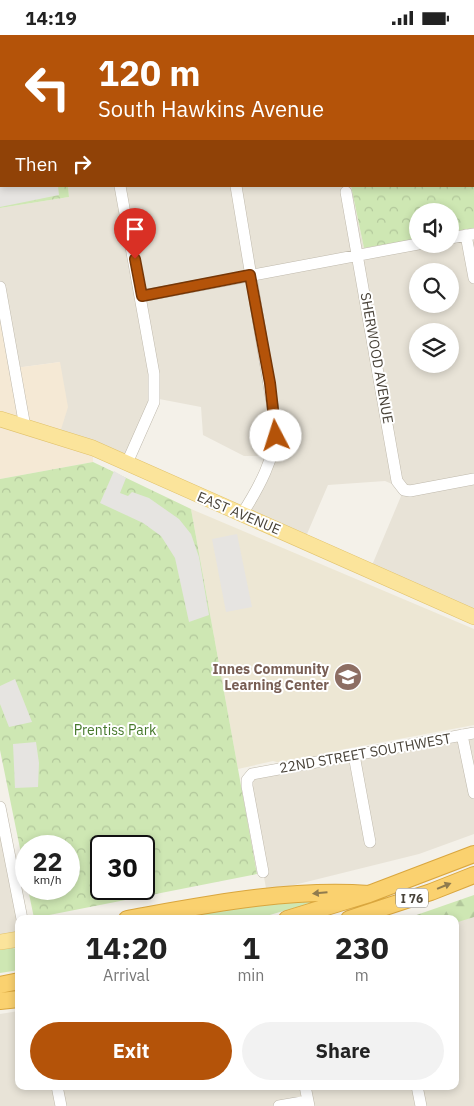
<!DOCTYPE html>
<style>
body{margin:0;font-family:"IBM Plex Sans",sans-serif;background:#f2f2f2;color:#222;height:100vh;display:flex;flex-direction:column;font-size:19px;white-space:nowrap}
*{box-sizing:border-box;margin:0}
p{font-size:16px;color:#767676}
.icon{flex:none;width:28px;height:28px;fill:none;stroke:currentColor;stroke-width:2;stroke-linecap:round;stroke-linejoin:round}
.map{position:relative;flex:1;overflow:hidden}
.side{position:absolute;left:15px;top:880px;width:444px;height:175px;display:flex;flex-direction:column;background:#fff;border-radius:10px;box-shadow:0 2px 8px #0003}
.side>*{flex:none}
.top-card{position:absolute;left:0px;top:0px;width:475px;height:152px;box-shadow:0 2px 8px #0003;background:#b45309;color:#fff;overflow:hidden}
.tools{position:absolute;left:409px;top:168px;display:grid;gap:10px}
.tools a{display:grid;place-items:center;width:50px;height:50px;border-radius:50%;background:#fff;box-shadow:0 2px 8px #0003;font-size:25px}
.speed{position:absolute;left:15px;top:800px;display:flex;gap:10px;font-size:25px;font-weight:700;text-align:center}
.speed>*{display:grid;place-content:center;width:65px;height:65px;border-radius:50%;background:#fff;box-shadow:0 2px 8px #0003;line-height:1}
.speed small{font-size:12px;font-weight:400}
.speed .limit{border:2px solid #111;border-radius:8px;background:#fff;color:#111}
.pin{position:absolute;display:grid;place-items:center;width:42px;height:42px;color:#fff;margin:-51px -21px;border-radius:50% 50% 50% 0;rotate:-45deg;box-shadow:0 0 5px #0007}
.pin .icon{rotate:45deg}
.me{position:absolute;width:55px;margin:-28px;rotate:355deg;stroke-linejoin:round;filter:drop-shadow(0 0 4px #0008)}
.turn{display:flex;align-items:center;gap:18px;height:105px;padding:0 15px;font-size:22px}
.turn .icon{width:65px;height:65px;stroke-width:2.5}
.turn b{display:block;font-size:35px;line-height:42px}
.then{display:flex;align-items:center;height:48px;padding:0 15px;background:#0003;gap:10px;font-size:19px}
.eta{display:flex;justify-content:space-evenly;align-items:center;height:85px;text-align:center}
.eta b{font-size:30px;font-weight:800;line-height:35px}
.action{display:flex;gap:10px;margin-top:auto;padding:10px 15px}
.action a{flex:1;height:58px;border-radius:30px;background:#b45309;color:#fff;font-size:20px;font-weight:800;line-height:58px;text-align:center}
.action a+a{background:#f2f2f2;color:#222}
.status{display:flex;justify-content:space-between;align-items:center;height:35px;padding:0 25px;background:#fff;direction:ltr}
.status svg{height:14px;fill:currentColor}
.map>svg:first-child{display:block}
.residential{fill:#e8e3d7;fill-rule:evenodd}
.commercial{fill:#f5e9d5}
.education{fill:#ede7d4}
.grass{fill:#cee7b3}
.forest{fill:url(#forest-firs)}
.park{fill:url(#park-crowns);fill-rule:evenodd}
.parking{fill:#e6e4e1}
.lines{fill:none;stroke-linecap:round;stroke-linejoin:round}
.minor-casing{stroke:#bfb9ac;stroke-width:12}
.major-casing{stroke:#e1c26b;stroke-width:16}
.highway-casing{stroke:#d9a63e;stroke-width:18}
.minor{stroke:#fff;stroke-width:11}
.major{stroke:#fbe49b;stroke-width:15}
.highway{stroke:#fad16f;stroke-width:16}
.oneway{fill:#8f7b4e}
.route-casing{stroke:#753606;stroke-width:12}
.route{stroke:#b45309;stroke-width:9}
.labels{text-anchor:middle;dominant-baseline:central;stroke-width:4;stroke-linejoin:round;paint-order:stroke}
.shield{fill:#fff;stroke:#7f7b74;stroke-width:1}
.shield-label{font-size:12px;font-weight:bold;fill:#484238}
.street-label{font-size:14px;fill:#484238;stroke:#fff}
.education-label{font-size:14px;font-weight:bold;fill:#785e54;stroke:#fff;text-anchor:end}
.park-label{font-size:14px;fill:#46792c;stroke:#fff}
</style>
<div class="status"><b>14:19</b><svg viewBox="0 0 49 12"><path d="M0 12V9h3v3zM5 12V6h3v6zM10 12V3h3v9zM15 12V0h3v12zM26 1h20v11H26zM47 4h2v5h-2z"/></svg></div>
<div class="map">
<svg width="474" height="1071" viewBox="0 0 474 1071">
<defs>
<pattern id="forest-firs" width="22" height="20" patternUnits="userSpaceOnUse" patternTransform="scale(1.25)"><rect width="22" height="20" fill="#cee7b3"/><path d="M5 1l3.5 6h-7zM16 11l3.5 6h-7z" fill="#b2c79b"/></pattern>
<pattern id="park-crowns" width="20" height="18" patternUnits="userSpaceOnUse" patternTransform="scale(1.25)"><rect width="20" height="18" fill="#cee7b3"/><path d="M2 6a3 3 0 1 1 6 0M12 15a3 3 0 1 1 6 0" fill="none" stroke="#b2c79b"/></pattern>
</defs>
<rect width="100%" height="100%" fill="#f4f1e9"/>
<!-- residential -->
<path class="residential" d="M68,151H351L364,213L418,209H450V197L474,193V582L370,535L404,454L385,446L328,450L304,506L242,479L271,421H244L203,400L201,372L154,363L127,428L59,402L60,327L15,333L0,282V173L69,162ZM418,236H450V269H418ZM418,296H450V329H418Z
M474,698V799L419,819L290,851L266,853L247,751L249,741Z
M0,776L19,884V904L0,907Z
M474,866V1071H0V979L19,976V1051H455V884Z"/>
<!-- commercial -->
<path class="commercial" d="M0,282L15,333L60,327L68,372L59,401L93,413V427L0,444Z"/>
<!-- education -->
<path class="education" d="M191,474L474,594V690L340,715L333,719L280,728L273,726L238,734Z"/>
<!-- grass -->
<path class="grass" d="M74,0H474V69V1Z
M328,863L256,884H157L188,877Z
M12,913L19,914V935L0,938V914Z"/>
<!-- forest -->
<path class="forest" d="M474,860V882L455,888V884H405Z"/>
<!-- park -->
<path class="park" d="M0,0H74L1,1V151H68L69,162L0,173Z
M474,69V193L450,197V176H418L417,204L364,213L351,151H474Z
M93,427L191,474L257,839L34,883L28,854H69V811H26V843L0,715V444ZM101,811H144V854H101Z"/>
<!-- parking -->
<path class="parking" d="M0,135L1,151H58L59,160L0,172Z
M114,436L126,443L120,458L128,461L132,457L149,463L179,484L191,499L199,522L209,580L189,587L175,523L161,501L143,488L100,468Z
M237,499L252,572L226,577L212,504Z
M15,644L32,687L9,692L0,669V651Z
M36,707L39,728L38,752L15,753L13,709Z"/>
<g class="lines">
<defs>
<path id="minor" d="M120,151L154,339V367L127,428
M236,151L276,392C276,422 258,454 242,479
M346,157L397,446L404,455L410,456L474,444
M466,200L474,243
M450,203L474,199
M0,252L25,392
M142,261L418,209
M462,700L474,758
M354,720L370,807
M0,772L22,884
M263,837L247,751V745L252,739L474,698
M57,1051L61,1071
M305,1051L309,1071
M417,1051L421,1071
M279,1071L308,1066"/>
<path id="major" d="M0,384L93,413L474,582
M0,907L19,904"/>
<path id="highway" d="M127,884C205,870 289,853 369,859
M287,884L369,859L474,819
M349,884L431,857L474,840
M0,950L19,946
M0,966L19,964"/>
</defs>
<!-- minor casing -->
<use href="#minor" class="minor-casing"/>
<!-- major casing -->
<use href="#major" class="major-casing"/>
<!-- highway casing -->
<use href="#highway" class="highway-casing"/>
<!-- minor -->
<use href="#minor" class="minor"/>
<!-- major -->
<use href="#major" class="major"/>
<!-- highway -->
<use href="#highway" class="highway"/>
</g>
<!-- one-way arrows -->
<defs><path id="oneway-solid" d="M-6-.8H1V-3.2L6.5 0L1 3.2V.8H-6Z" transform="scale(1.25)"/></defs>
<g class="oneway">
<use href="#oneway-solid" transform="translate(444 851) rotate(-22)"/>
<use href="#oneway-solid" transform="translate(320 858) rotate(175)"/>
</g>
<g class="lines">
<defs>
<path id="route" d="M135,224L142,261L250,240L270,348L276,401"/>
</defs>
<!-- route casing -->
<use href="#route" class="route-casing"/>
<!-- route -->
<use href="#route" class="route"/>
</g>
<!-- icons -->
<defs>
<symbol id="school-disc" viewBox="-11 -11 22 22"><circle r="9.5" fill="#8d6e63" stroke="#fff"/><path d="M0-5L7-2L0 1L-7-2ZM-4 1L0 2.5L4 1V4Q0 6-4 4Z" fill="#fff"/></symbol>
</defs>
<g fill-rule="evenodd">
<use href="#school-disc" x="332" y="626" width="32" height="32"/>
</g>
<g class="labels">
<!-- shield labels -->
<rect class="shield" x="396" y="853.5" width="32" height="19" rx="4"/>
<g class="shield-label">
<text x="412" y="863">I 76</text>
</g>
<!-- street labels -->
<g class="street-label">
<text transform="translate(377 323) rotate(80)">SHERWOOD AVENUE</text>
<text transform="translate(239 478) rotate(23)">EAST AVENUE</text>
<text transform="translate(365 718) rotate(-10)">22ND STREET SOUTHWEST</text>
</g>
<!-- education labels -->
<g class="education-label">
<text x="329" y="634">Innes Community<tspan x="329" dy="16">Learning Center</tspan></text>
</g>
<!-- park labels -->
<g class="park-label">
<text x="115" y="695">Prentiss Park</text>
</g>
</g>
</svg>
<div class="tools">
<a><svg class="icon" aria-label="sound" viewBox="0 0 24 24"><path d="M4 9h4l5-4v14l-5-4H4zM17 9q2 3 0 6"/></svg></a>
<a><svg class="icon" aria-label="search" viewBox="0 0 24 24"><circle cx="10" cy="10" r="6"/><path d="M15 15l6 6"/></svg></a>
<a><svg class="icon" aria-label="layers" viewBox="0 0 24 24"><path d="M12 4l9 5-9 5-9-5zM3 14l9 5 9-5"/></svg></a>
</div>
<div class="speed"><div>22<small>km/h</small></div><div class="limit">30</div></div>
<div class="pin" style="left:135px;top:224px;background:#d93025"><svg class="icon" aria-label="arrive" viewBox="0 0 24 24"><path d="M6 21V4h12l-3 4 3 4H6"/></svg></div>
<svg class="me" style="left:276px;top:401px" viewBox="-20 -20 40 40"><circle r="19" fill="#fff"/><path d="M0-13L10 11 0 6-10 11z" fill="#b45309"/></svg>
<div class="top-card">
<div class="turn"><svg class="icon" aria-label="left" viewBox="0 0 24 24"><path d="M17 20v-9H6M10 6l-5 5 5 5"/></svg><div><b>120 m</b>South Hawkins Avenue</div></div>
<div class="then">Then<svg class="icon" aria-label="right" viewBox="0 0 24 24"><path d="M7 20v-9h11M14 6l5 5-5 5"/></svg></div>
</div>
<section class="side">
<div class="eta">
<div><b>14:20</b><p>Arrival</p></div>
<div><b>1</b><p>min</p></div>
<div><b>230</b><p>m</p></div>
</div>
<div class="action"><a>Exit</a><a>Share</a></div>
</section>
</div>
